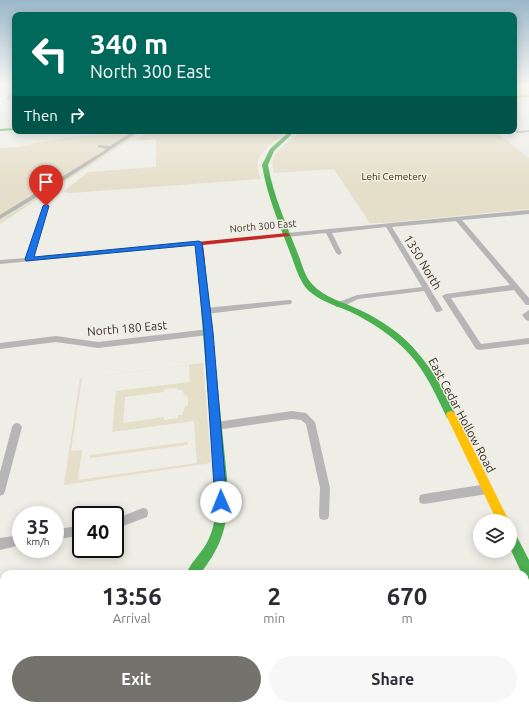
<!DOCTYPE html>
<style>
body{margin:0;font-family:Ubuntu,sans-serif;background:#f7f7f7;color:#2b2b33;height:100vh;display:flex;flex-direction:column;font-size:15px;white-space:nowrap}
*{box-sizing:border-box;margin:0}
p{font-size:13px;color:#7c7c81}
.icon{flex:none;width:22px;height:22px;fill:none;stroke:currentColor;stroke-width:2;stroke-linecap:round;stroke-linejoin:round}
.map{position:relative;flex:1;overflow:hidden}
.side{position:absolute;left:0px;top:570px;width:529px;height:140px;display:flex;flex-direction:column;background:#fff;border-radius:12px 12px 0 0;box-shadow:0 2px 10px #0003}
.side>*{flex:none}
.guide{position:absolute;left:12px;top:12px;width:505px;height:122px;border-radius:8px;box-shadow:0 2px 10px #0003;background:#00695c;color:#fff;overflow:hidden}
.fabs{position:absolute;left:473px;top:514px;display:grid;gap:8px}
.fabs a{display:grid;place-items:center;width:44px;height:44px;border-radius:50%;background:#fff;box-shadow:0 2px 10px #0003;font-size:20px}
.speed{position:absolute;left:12px;top:506px;display:flex;gap:8px;font-size:20px;font-weight:700;text-align:center}
.speed>*{display:grid;place-content:center;width:52px;height:52px;border-radius:50%;background:#fff;box-shadow:0 2px 10px #0003;line-height:1}
.speed small{font-size:10px;font-weight:400}
.speed .limit{border:2px solid #111;border-radius:6px;background:#fff;color:#111}
.pin{position:absolute;display:grid;place-items:center;width:34px;height:34px;color:#fff;margin:-41px -17px;border-radius:50% 50% 50% 0;rotate:-45deg;box-shadow:0 0 4px #0007}
.pin .icon{rotate:45deg}
.me{position:absolute;width:44px;margin:-22px;rotate:359deg;stroke-linejoin:round;filter:drop-shadow(0 0 3px #0008)}
.turn{display:flex;align-items:center;gap:14px;height:84px;padding:0 12px;font-size:18px}
.turn .icon{width:52px;height:52px;stroke-width:2.5}
.turn b{display:block;font-size:28px;line-height:34px}
.then{display:flex;align-items:center;height:38px;padding:0 12px;background:#0003;gap:8px;font-size:15px}
.eta{display:flex;justify-content:space-evenly;align-items:center;height:68px;text-align:center}
.eta b{font-size:24px;font-weight:700;line-height:28px}
.button{display:flex;gap:8px;margin-top:auto;padding:8px 12px}
.button a{flex:1;height:46px;border-radius:24px;background:#73726d;color:#fff;font-size:16px;font-weight:700;line-height:46px;text-align:center}
.button a+a{background:#f7f7f7;color:#2b2b33}
.map>svg:first-child{display:block}
.green{fill:#e5dec9;fill-rule:evenodd}
.lines{fill:none;stroke-linecap:round;stroke-linejoin:round}
.street{fill:#b7b6b6;fill-rule:evenodd}
.fast{fill:#4caf50;fill-rule:evenodd}
.slow{fill:#ffc107;fill-rule:evenodd}
.jam{fill:#c62828;fill-rule:evenodd}
.route{fill:#1a73e8;stroke:#114b97}
.labels{text-anchor:middle;dominant-baseline:central;stroke-width:3;stroke-linejoin:round;paint-order:stroke}
.far-park-label{font-size:10px;fill:#3f320c;stroke:#f2eee3}
.far-street-label{font-size:10px;fill:#31302c;stroke:#f2eee3}
.street-label{font-size:12px;fill:#31302c;stroke:#f2eee3}
</style>
<div class="map">
<svg width="529" height="710" viewBox="0 0 529 710">
<rect width="100%" height="100%" fill="#eeede6"/>
<!-- green -->
<path class="green" d="M116,131H143L0,224V148L16,147L69,137L115,134Z
M150,131H287C272,146 249,153 261,179L71,193L63,192L88,172L156,167V139L141,141L136,139Z
M300,131H495L529,158V209L385,223H370L334,169L274,173C267,149 289,146 300,131Z
M203,363L211,463L64,485L80,378ZM189,365L190,382L116,391L112,432L194,421L197,463L78,480L82,450L71,451L82,378ZM177,388V390H182L185,396H188V406H185L182,415H178V418L164,420V417L123,423L125,397L164,392V389Z
M187,442L188,443L187,445L90,458L89,457L91,455Z
M529,619V710H362L363,706H525V620Z
M4,648V706H31L30,710H0V649Z"/>
<g class="lines">
<!-- street -->
<path class="street" d="M0,87H15V90L9,100L6,99L12,89H0Z
M514,129L519,131L529,130V132L519,133L513,131H514Z
M134,131H139L55,186L0,219V215L107,149L98,147V145L110,146Z
M46,204L49,206L33,257L199,241L202,243L199,245L0,264V260L26,258L43,206Z
M529,210V214L462,220L529,298V305H526L514,290L451,298L481,344L529,338V344L479,350L476,349L442,296L446,294L510,285L456,221L392,227L443,310L439,312H436L424,291L358,299L342,307H336L335,305L336,303L357,295L422,287L386,227L332,233L342,253L339,255L336,253L326,233L287,237L284,235L287,233Z
M288,300H291L292,302L291,304L206,314L202,311L206,308Z
M529,310V321L526,320L522,315Z
M209,329L213,332L209,335L98,348L56,342L0,349V343L56,336L98,342Z
M292,411L306,413L315,422L330,488L329,515L328,519L324,520L320,519L319,515L320,488L306,424L301,420L292,419L216,430L213,429L211,426L213,423L216,422Z
M17,423L20,424L22,427L5,491L4,494L0,496V472L12,427L14,424Z
M487,484L491,486L492,489L491,492L487,494L424,504L420,503L419,499L420,495L424,494Z
M143,508L147,509L148,513L147,517L115,529V519Z
M81,525V535L55,540V530Z
M21,535V545L0,550V538Z
M183,706H197V710H183Z"/>
<!-- fast -->
<path class="fast" d="M15,128V130L0,131V129Z
M290,131H295L274,151L268,165C273,195 287,226 298,254C302,264 305,277 312,284C324,298 344,302 360,310C411,334 432,366 456,415L455,418L451,419L447,418C438,399 429,379 416,362C401,342 379,327 357,315C340,306 320,303 306,288C299,279 295,266 291,255C280,226 267,196 262,165L270,149Z
M198,259H201L205,261L227,478C229,519 226,541 200,574H186C190,564 199,555 205,546C218,525 216,501 215,478L197,261Z
M510,529L514,531L529,560V580L525,579V574H522L510,548Z
M4,620V634L0,635V621Z"/>
<!-- slow -->
<path class="slow" d="M529,95V97L514,98V96Z
M451,411L455,412L509,521H497L446,415L447,412Z"/>
<!-- jam -->
<path class="jam" d="M287,233L290,235L289,236L203,245L205,261L201,263L197,261V242Z"/>
</g>
<!-- sky -->
<linearGradient id="sky" x2="0" y2="1"><stop stop-color="#9bb7c9"/><stop offset="0.46" stop-color="#f7f7f4"/><stop offset="1" stop-color="#f7f7f4" stop-opacity="0"/></linearGradient>
<rect width="529" height="185" fill="url(#sky)"/>
<!-- route -->
<path class="route" d="M46,204L49,206L34,257L199,241L202,243L213,332L227,502L225,506L221,508L217,506L215,502L204,332L195,245L26,261L25,259L43,206Z"/>
<g class="labels">
<!-- far-park labels -->
<g class="far-park-label">
<text x="394" y="176">Lehi Cemetery</text>
</g>
<!-- far-street labels -->
<g class="far-street-label">
<text transform="translate(263 226) rotate(-5)">North 300 East</text>
</g>
<!-- street labels -->
<g class="street-label">
<text transform="translate(423 262) rotate(59)">1350 North</text>
<text transform="translate(127 328) rotate(-5)">North 180 East</text>
<text transform="translate(462 415) rotate(62)">East Cedar Hollow Road</text>
</g>
</g>
</svg>
<div class="fabs">
<a><svg class="icon" aria-label="layers" viewBox="0 0 24 24"><path d="M12 4l9 5-9 5-9-5zM3 14l9 5 9-5"/></svg></a>
</div>
<div class="speed"><div>35<small>km/h</small></div><div class="limit">40</div></div>
<div class="pin" style="left:46px;top:206px;background:#d93025"><svg class="icon" aria-label="arrive" viewBox="0 0 24 24"><path d="M6 21V4h12l-3 4 3 4H6"/></svg></div>
<svg class="me" style="left:221px;top:502px" viewBox="-20 -20 40 40"><circle r="19" fill="#fff"/><path d="M0-13L10 11 0 6-10 11z" fill="#1a73e8"/></svg>
<div class="guide">
<div class="turn"><svg class="icon" aria-label="left" viewBox="0 0 24 24"><path d="M17 20v-9H6M10 6l-5 5 5 5"/></svg><div><b>340 m</b>North 300 East</div></div>
<div class="then">Then<svg class="icon" aria-label="right" viewBox="0 0 24 24"><path d="M7 20v-9h11M14 6l5 5-5 5"/></svg></div>
</div>
<section class="side">
<div class="eta">
<div><b>13:56</b><p>Arrival</p></div>
<div><b>2</b><p>min</p></div>
<div><b>670</b><p>m</p></div>
</div>
<div class="button"><a>Exit</a><a>Share</a></div>
</section>
</div>
